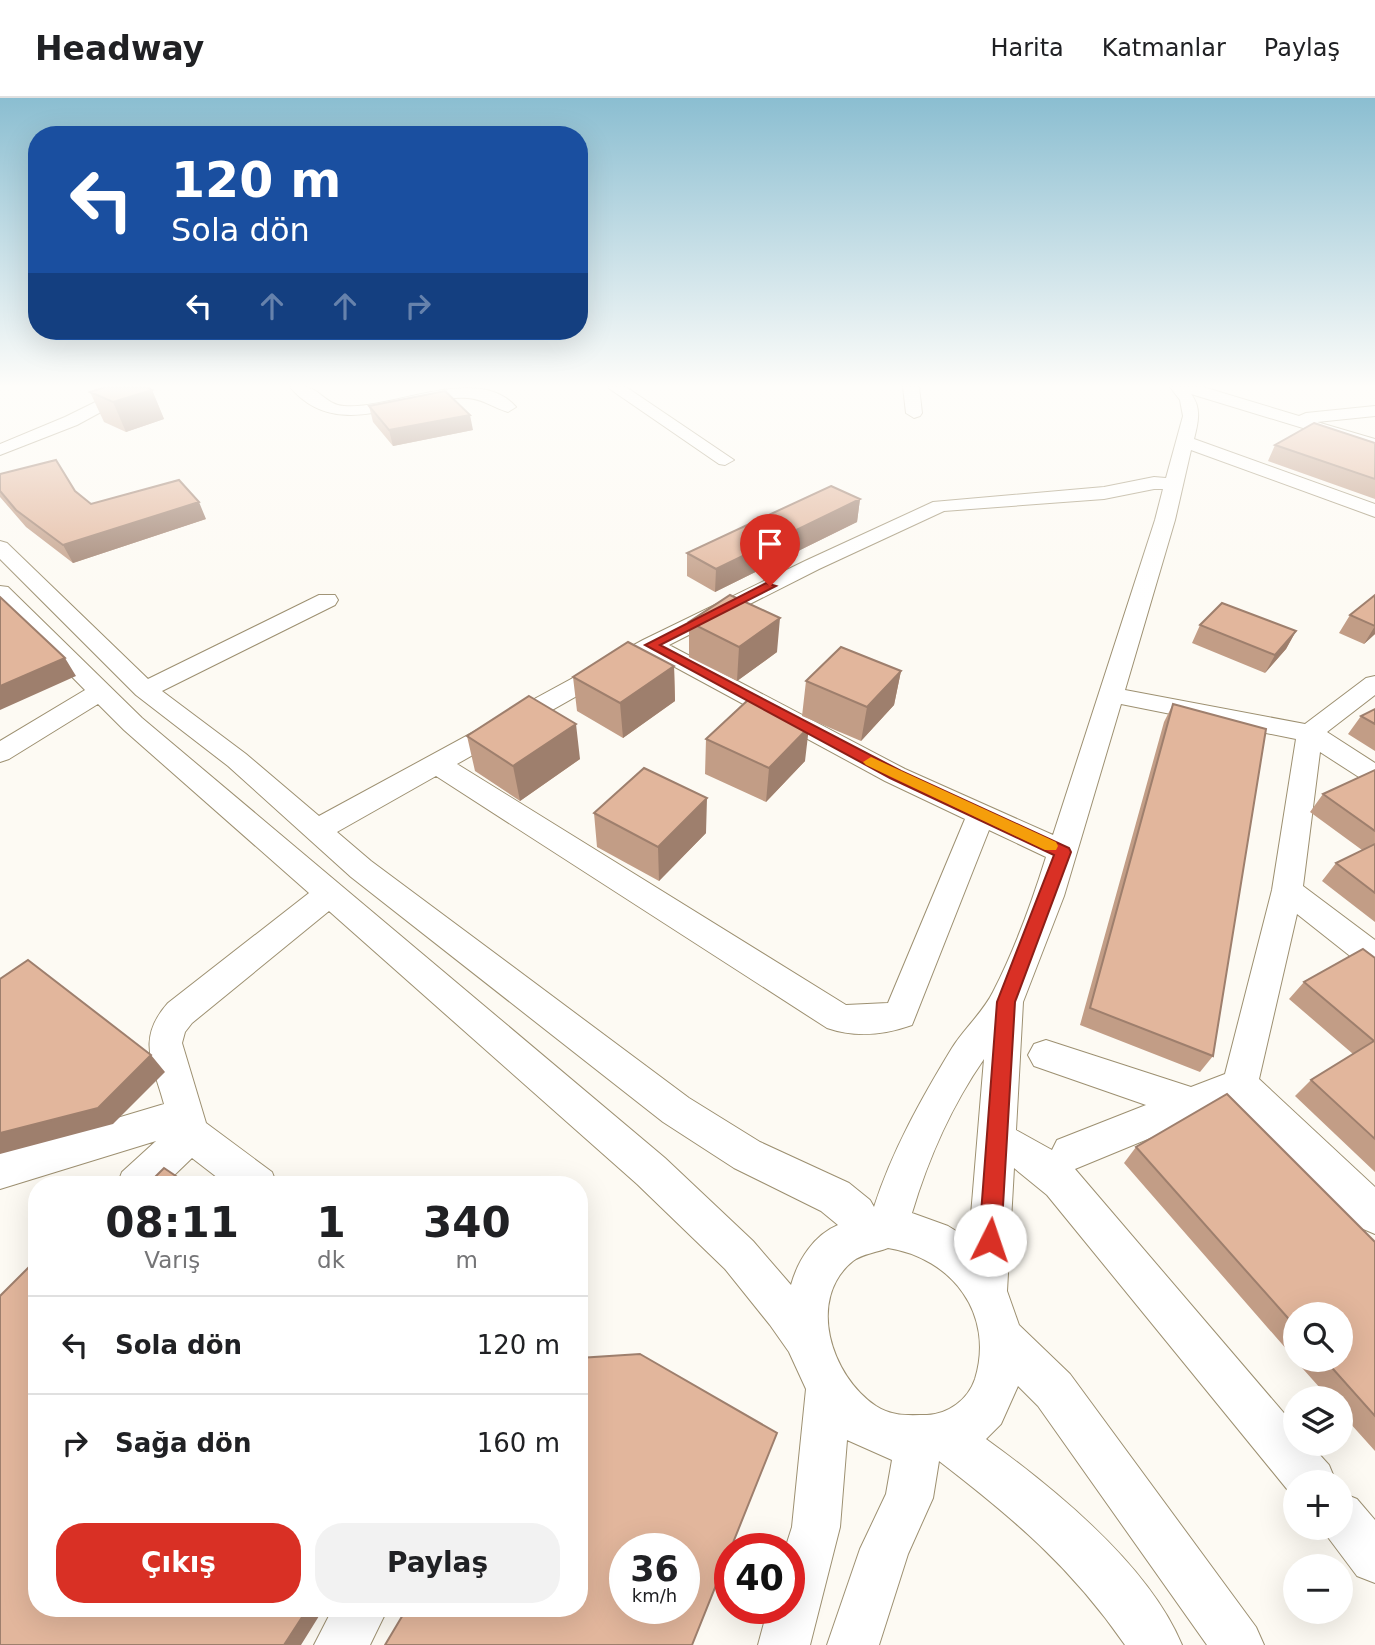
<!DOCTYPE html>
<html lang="tr">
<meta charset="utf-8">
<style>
body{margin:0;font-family:"DejaVu Sans",sans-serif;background:#f2f2f2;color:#202124;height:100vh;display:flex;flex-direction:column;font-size:26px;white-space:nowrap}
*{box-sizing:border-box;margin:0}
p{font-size:23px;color:#757577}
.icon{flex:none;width:38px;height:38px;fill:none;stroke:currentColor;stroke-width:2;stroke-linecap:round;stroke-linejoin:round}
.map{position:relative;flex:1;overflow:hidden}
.sheet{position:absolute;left:28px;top:1078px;width:560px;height:441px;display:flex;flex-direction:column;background:#fff;border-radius:28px;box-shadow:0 7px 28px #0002}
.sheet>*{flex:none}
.top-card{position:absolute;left:28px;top:28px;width:560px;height:214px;border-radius:28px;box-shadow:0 7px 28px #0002;background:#1a4fa0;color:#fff;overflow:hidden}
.buttons{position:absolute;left:1283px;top:1204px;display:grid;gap:14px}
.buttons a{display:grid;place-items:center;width:70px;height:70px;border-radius:50%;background:#fff;box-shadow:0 7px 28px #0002;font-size:35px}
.speed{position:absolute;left:609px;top:1435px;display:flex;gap:14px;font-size:35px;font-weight:700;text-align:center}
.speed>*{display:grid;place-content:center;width:91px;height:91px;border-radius:50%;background:#fff;box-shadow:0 7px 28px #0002;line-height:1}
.speed small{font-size:18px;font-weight:400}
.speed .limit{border:10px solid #d22;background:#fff;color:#111}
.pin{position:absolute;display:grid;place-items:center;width:60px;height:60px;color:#fff;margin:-72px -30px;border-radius:50% 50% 50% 0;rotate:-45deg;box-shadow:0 0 7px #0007}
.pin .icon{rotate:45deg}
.me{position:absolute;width:77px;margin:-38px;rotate:4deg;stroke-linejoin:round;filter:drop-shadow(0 0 5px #0008)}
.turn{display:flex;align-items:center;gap:24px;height:147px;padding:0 28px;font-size:32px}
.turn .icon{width:91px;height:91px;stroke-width:2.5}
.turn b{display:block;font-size:49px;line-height:60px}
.lanes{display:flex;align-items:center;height:66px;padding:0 28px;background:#0003;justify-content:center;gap:35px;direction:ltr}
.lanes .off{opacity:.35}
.eta{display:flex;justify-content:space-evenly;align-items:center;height:119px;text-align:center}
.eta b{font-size:42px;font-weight:800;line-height:49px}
.action{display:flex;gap:14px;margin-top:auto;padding:14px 28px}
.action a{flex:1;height:80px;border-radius:28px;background:#d93025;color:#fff;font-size:28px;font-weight:800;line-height:80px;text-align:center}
.action a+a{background:#f2f2f2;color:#202124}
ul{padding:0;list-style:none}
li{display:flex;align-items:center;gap:21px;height:98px;padding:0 28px;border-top:2px solid #e0e0e0}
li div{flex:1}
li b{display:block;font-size:26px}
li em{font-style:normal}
header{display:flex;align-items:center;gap:42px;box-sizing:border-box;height:98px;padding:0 35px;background:#fff;border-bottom:2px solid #e0e0e0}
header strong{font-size:33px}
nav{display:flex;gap:38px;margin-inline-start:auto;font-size:24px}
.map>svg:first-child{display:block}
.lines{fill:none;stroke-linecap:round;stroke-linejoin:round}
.minor-casing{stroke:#9d9071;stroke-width:2}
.minor{fill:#fff;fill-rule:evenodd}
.wall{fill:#c29d86}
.shaded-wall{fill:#9e7f6d}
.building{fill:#e2b69c;stroke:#9e7f6d;stroke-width:2;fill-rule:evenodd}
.route{fill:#d93025;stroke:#8d1f18;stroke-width:2}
.slow{fill:#f59e0b}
</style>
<header>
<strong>Headway</strong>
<nav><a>Harita</a><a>Katmanlar</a><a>Paylaş</a></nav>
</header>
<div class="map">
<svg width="1375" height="1547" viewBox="0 0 1375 1547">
<rect width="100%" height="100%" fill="#fdfaf3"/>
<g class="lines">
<defs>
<path id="minor" d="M126,289H147L77,327L0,357V346L65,319Z
M290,289C295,289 302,288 307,289C320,292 327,307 344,308C393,312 478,265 516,309L508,314C493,310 484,301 468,300C408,296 339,347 290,289Z
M607,289H626L734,362L725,367L719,366Z
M903,289H919L922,315L920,318L914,320L906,315Z
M1170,289H1203L1299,318L1306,315L1375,308V318L1317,324L1375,341V352L1191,296C1202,310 1198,325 1194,341L1375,406V419L1191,352L1175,422L1125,592L1305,626L1366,580L1375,578V597L1327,634L1375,665V686L1365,683L1320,654L1303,788L1375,842V873L1364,869L1297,816L1259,981L1375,1089V1136L1361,1130L1235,1005L1075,1071L1295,1328V1346H1310L1329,1367L1336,1384H1295V1401L1047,1097L1014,1070L1007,1193L1019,1227L1070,1276L1256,1529L1264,1547H1207L1038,1308L1018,1288L1001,1326L986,1341C1055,1391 1149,1467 1182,1547H1125C1071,1469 1013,1420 939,1363L933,1400L908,1456L879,1547H827L860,1451L886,1396L892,1362L847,1342L840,1429L810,1547H758L768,1510H789V1451H785L792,1429L806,1291L789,1254L770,1227L725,1171L637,1086L329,813L192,925L185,934L182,945L206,1025L272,1074L277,1087H227L192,1060L164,1087H117L122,1074L156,1043L0,1091V1055L164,1006C153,965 136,941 168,905L309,795L124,632L98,606L9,661L0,664V643L85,592L0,506V488L8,489L142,620L665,1060L753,1143L791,1187C798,1162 814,1137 838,1127L821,1113L734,1070L663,1024L351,779L228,668L136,597L0,461V443L7,445L148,581L319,497H335L338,502L335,507L162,593L246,656L319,718L643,542L805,463L933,404L1104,389L1154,379L1166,380L1183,318L1180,302ZM1154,391H1163L1155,422L1053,737L905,671L669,547L819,471L944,413L1104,401ZM651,556L885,683L965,721L888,905L846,907L457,666ZM1121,606L1296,641L1272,792L1225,976L1191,989L1046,942L1034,946L1028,957L1034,968L1146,1007L1057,1042L1052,1052L1016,1032L1023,904L1064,798ZM436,678L827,930C856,940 884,937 912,927L989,732L1046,759C1032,804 1015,851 993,894C983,914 964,931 952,950C921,1001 892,1053 874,1109L870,1102L849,1085L760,1044L689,1000L371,763L337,734ZM984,961L969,1141L948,1128L912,1115C928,1061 952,1007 984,961ZM888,1150C952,1160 995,1216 975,1281C968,1302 948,1316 927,1317C909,1317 893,1319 876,1308C831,1278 806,1201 853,1163C862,1156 878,1154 888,1150Z
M1340,1394L1357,1401L1375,1422V1485L1357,1478L1321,1430H1340Z
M333,1510H388L370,1547H314Z"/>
</defs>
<!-- minor casing -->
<use href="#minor" class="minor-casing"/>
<!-- minor -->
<use href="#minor" class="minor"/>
</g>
<!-- wall -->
<path class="wall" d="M152,292L164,321L126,334L104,324L90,294Z
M369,308L473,332L393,348L373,324Z
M1375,345V401L1268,363L1275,347Z
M0,376L75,393L91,406L206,421L73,465L26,429L0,399Z
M860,401L857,424L715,494L687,478V455Z
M1375,497V536L1364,546L1339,535L1350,517Z
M689,524L777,554L737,583L689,559Z
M1200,527L1296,533L1286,551L1265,575L1192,545Z
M674,568L675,603L623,640L577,613L573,579Z
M901,573L894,607L861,643L802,618L806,583Z
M1173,606L1213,958L1200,974L1080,927L1164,624Z
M1375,611V653L1348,636L1361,618Z
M467,638L580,661L520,703L475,673Z
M706,641L805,663L766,704L705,676Z
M1375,672V824L1322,783L1336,765L1362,752L1310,714L1323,696Z
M594,715L706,735L659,783L597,749Z
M1375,860V1074L1295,998L1311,982L1353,956L1289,901L1304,884Z
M1136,1049L1375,1144V1353L1340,1314V1300H1329L1295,1262H1340L1295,1216V1261L1124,1065Z"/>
<!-- shaded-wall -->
<path class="shaded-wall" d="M152,292L164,321L126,334L113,304Z
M470,317L473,332L393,348L389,332Z
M860,401L857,424L715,494L716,471Z
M199,404L206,421L73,465L63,447Z
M780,520L777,554L737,583L739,549Z
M1375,528V536L1364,546Z
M1296,533L1286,551L1265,575L1275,557Z
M65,560L76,578L0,612V588Z
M674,568L675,603L623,640L620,605Z
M901,573L894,607L861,643L867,609Z
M576,626L580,661L520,703L513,668Z
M809,629L805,663L766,704L769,670Z
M707,700L706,735L659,783L658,749Z
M151,957L165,974L113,1026L0,1056V1035Z
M308,1510H324L301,1547H284Z"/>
<!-- building -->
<path class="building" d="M105,289H147L152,292L113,304L90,294Z
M445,293L470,317L389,332L369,308Z
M1314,325L1375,345V381L1275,347Z
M56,362L75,393L91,406L179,382L199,404L63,447L16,412L0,393V376Z
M831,388L860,401L716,471L687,455Z
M730,497L780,520L739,549L689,524Z
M1375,497V528L1350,517Z
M0,499L65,560L0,588Z
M1222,505L1296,533L1275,557L1200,527Z
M628,544L674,568L620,605L573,579Z
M841,549L901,573L867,609L806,583Z
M529,598L576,626L513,668L467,638Z
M748,602L809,629L769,670L706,641Z
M1173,606L1266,631L1213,958L1090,910Z
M1375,611V626L1361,618Z
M644,670L707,700L658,749L594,715Z
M1375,672V733L1323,696Z
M1375,746V795L1336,765Z
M1363,851L1375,860V1041L1311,982L1374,943L1304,884Z
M28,862L151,957L98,1010L0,1035V881Z
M1227,996L1375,1144V1318L1325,1262H1340V1216H1295V1228L1136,1049Z
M164,1070L189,1087H147Z
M37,1161V1510H308L284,1547H0V1198Z
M640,1256L777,1335L692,1547H385L407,1510H579V1260ZM625,1451H684V1510H625Z"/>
<!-- sky -->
<linearGradient id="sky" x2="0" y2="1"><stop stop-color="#8bbed1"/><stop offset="0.57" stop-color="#fefdfa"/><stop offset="1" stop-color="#fefdfa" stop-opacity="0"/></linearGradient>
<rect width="1375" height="506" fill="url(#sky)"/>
<!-- route -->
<path class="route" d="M766,485L776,488L660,547L901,673L1069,750L1071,754L1015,904L1001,1142L997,1150L990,1153L982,1150L979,1142L997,904L1054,757L890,680L645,547Z"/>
<!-- slow -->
<path class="slow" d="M871,659L1056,744L1058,748L1056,752H1045L866,667L863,664Z"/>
</svg>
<div class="buttons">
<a><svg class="icon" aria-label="search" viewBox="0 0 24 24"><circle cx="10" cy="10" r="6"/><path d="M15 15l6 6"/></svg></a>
<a><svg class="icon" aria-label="layers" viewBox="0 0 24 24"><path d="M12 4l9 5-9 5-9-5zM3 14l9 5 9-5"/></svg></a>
<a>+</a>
<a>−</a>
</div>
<div class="speed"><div>36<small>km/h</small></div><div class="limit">40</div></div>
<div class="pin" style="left:770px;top:488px;background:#d93025"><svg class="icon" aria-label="arrive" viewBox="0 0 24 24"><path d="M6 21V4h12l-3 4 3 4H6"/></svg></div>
<svg class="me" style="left:990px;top:1142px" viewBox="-20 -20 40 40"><circle r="19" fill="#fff"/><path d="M0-13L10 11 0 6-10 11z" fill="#d93025"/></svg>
<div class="top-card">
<div class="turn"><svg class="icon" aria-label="left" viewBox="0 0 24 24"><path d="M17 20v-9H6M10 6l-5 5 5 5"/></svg><div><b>120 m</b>Sola dön</div></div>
<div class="lanes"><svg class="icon" aria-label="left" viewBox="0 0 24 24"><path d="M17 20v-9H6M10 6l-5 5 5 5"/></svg><svg class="icon off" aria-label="ahead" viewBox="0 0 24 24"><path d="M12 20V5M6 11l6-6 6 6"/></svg><svg class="icon off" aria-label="ahead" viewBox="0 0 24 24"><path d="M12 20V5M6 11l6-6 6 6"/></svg><svg class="icon off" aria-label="right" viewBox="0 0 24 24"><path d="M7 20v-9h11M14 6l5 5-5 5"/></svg></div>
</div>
<section class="sheet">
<div class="eta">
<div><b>08:11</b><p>Varış</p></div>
<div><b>1</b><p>dk</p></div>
<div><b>340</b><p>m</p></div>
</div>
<ul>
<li><svg class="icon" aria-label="left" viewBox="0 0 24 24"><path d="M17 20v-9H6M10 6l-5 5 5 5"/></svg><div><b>Sola dön</b></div><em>120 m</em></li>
<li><svg class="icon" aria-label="right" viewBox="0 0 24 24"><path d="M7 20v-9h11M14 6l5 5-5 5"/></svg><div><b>Sağa dön</b></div><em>160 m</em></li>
</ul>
<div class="action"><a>Çıkış</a><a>Paylaş</a></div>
</section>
</div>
